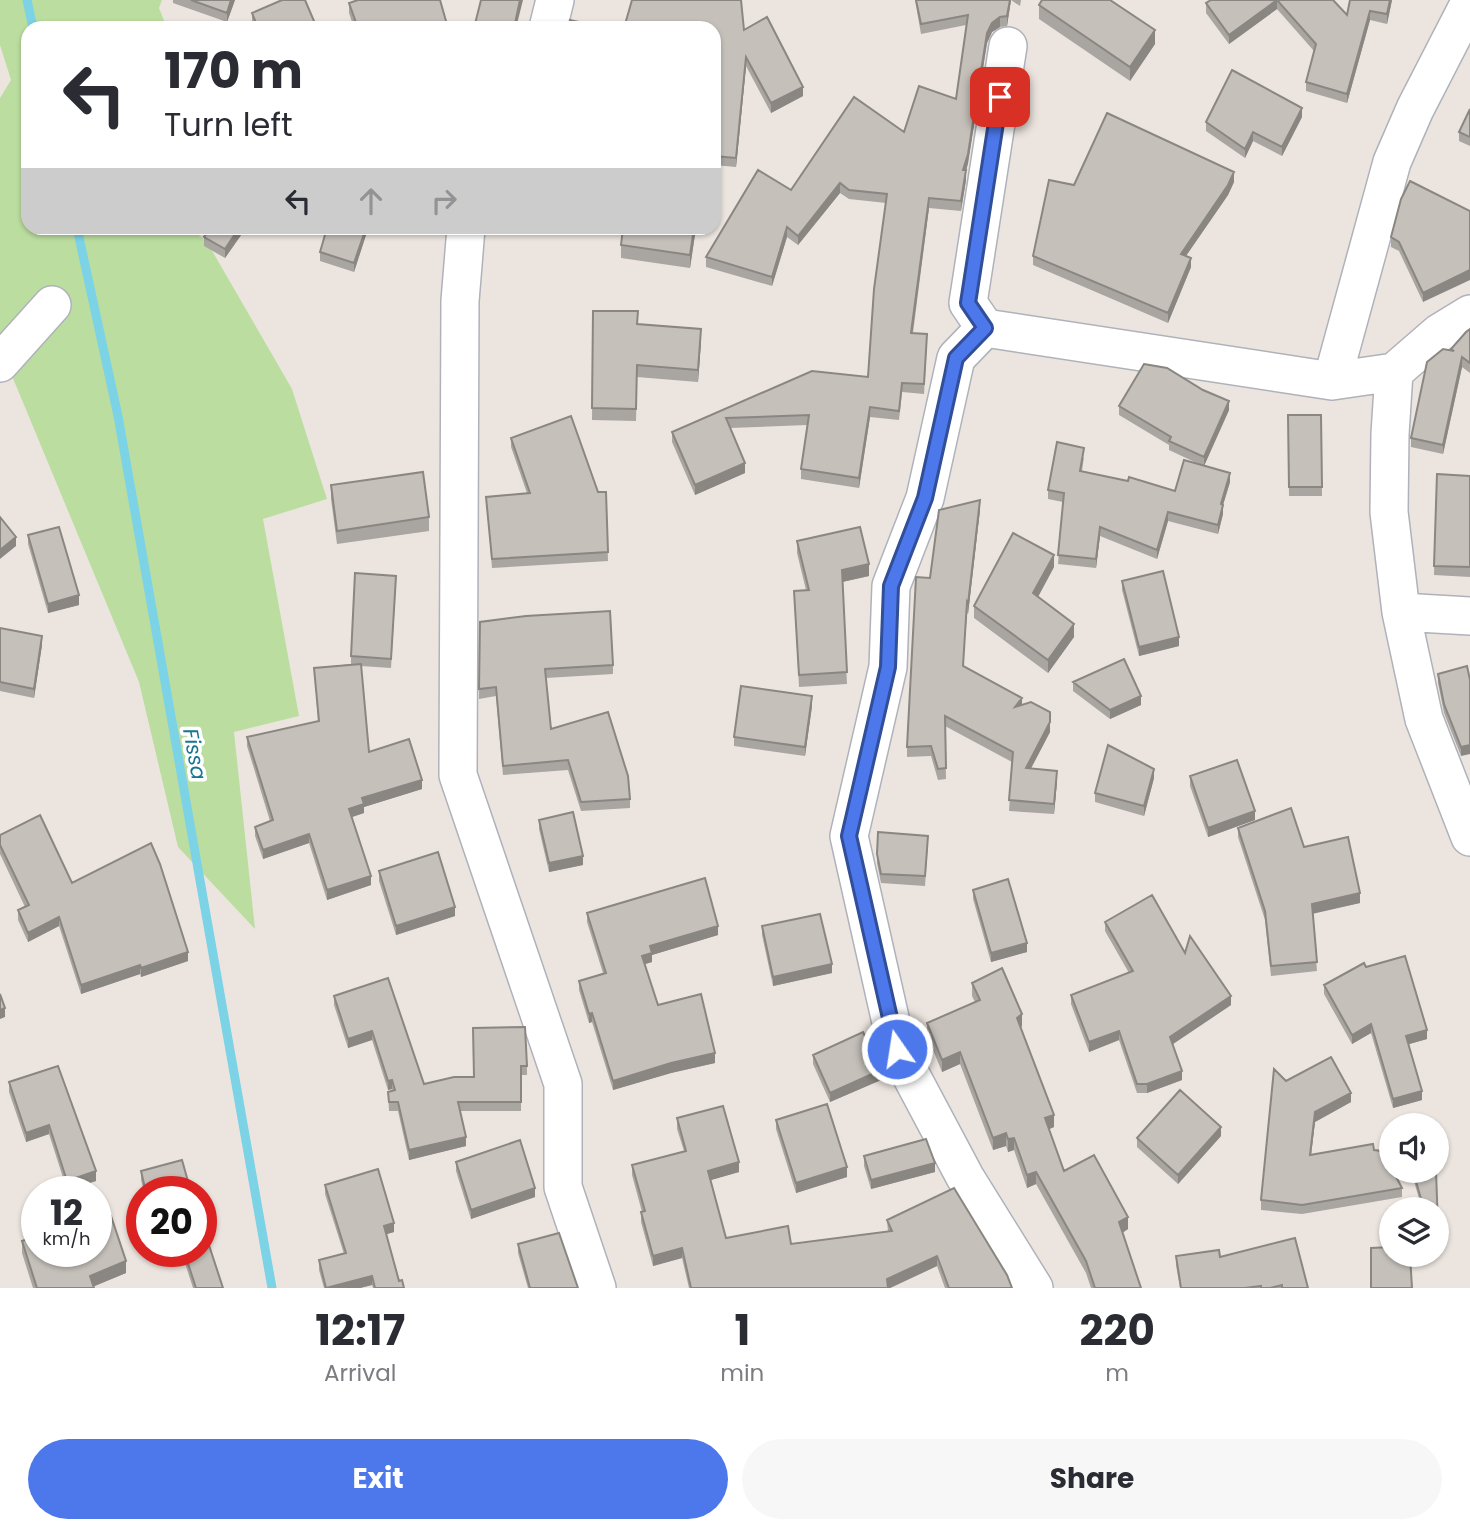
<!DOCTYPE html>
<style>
body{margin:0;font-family:Poppins,sans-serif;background:#f7f7f7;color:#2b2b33;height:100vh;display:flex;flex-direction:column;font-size:26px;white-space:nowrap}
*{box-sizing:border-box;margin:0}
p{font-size:23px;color:#7c7c81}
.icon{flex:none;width:38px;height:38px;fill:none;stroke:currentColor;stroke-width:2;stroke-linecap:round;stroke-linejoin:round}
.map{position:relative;height:1288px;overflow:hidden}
.panel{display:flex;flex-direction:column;background:#fff;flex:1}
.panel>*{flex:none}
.guide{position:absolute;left:21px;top:21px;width:700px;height:214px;border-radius:21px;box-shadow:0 2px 5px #0004;background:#fff;color:#2b2b33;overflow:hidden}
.controls{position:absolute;left:1379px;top:1113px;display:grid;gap:14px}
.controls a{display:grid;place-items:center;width:70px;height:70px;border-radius:50%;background:#fff;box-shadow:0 2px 5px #0004;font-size:35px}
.speed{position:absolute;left:21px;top:1176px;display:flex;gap:14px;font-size:35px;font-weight:700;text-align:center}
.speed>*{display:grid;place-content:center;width:91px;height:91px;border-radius:50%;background:#fff;box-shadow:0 2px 5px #0004;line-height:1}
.speed small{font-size:18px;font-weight:400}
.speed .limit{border:10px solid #d22;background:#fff;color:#111}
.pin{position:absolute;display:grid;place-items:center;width:60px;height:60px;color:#fff;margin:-30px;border-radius:14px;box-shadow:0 4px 10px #0006}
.me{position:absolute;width:77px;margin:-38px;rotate:347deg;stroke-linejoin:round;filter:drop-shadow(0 0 5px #0008)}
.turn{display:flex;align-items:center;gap:24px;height:147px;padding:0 28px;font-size:32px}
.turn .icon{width:91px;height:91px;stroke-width:2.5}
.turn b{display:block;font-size:49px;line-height:60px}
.lanes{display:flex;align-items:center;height:66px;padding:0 28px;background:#0003;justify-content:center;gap:35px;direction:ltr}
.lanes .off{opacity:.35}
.eta{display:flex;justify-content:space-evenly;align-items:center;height:119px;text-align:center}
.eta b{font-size:42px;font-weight:700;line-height:49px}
.primary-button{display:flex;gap:14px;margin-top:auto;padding:14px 28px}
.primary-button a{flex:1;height:80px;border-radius:42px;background:#4c78ec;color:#fff;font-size:28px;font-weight:700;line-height:80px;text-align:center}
.primary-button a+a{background:#f7f7f7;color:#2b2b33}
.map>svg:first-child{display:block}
.green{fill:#bbdea0}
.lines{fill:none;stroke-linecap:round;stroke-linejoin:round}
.stream{stroke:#7bd3e5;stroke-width:9}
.minor-casing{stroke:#afb2bb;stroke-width:40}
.minor{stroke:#fff;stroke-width:37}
.wall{fill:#a9a5a0}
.shaded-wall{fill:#8a8682}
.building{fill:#c5c0ba;stroke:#8a8682;stroke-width:2}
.route-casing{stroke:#314e99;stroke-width:18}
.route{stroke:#4c78ec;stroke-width:12}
.labels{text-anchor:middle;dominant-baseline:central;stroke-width:7;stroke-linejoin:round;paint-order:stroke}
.water-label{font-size:21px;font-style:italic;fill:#187493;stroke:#fff}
</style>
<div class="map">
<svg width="1470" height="1288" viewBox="0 0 1470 1288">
<rect width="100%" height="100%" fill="#ece5df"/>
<!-- green -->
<path class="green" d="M0,0H162L159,8L167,28H28V228H190L207,242L292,389L327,499L263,519L299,716L234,732L255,929L178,847L139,682L0,347V98L11,80L0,45Z"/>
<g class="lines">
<!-- stream -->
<path class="stream" d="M27,0L33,28
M77,228L118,416L272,1288"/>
<defs>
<path id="minor" d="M548,28L555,0
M466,228L460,301L458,775L563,1084V1187L597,1288
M1470,314L1439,333L1394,372L1390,434L1389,512L1401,612L1424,719L1470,837
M985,328L968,303L1008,46
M0,363L52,305
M1332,381L1392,162L1415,109L1470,2
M1401,612L1470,616
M1034,1288L965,1177L897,1049L849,836L888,667L891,586L925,498L956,358L985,328L1332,381L1394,372"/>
</defs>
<!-- minor casing -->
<use href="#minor" class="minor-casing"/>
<!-- minor -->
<use href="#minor" class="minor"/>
</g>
<!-- wall -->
<path class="wall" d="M173,0H235L227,22L173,3Z
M915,0H1011L1007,26L1000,27L992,32L987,43L968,163L966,171V180L961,211L929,208L913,333L927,344L924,394L902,392L899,420L870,417L859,488L801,479V469L807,425L730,428L745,473L695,495L672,442V432L868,377L886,203L849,199L840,193L798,245L787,237L772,286L706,267V257L791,190L904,132L956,99L966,25L921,34Z
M1011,0H1021L1020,6Z
M1211,0H1333L1347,15L1392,0L1387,24L1370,20L1347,103L1306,91V82L1314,51L1277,9L1229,44L1206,13V3Z
M349,3L448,28H354L349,13Z
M1039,5L1155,44L1130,81L1039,19Z
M252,13L317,28H254L252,23Z
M714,28L744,30L803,96L771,113L746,66L736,167L714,165Z
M1470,109V146L1459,141V132Z
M1302,117L1282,156L1253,141L1245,158L1206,131V122Z
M1234,182L1228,195L1186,256L1191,267L1168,323L1033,265V256Z
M1470,211L1423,302L1399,251L1391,247V237Z
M211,228H246L225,258L204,246V237Z
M366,228V235L354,272L320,261V252Z
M623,228H696L690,268L621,258V245Z
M593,311L701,341L698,382L637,377L636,421L592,420Z
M1470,329V373L1462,367L1443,454L1411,447V438L1451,349Z
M1119,406L1229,410L1204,466L1230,482L1223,505V514L1218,534L1168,521L1157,559L1100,536L1096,568L1058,564L1063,502L1048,499V490L1084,457L1082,471L1175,491L1201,465L1169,450V445L1119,415Z
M1288,415H1321L1322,496H1289Z
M511,438L598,492H606L608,561L492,568L486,497L527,493L511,447Z
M1437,474L1470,476V577L1434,575Z
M331,485L429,517V531L337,544L331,499Z
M980,510L968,614L967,613L963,667L1022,705L1050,732L1031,768L1057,781L1054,814L1009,811L1012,762L945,726L946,779L938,780L931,756L907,757V747L930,578Z
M28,535L79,605L48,613L28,544Z
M797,541L869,576L842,582L847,684L799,687L794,591L806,590L797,553Z
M1054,567L1038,597L1074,637L1048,673L974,618V606Z
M1122,581L1179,646L1139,656L1122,590Z
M396,585L391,668L361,666L369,752L422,789L364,807V813L352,817L371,885L327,900L309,843L263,859L255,836V827L270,821L247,746V737L318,721L314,668L351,664V656Z
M480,622L613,665V674L546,678L551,729L630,799V808L581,811L568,770L503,775L496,696L479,699Z
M0,628L42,645L34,698L0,691Z
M1467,666L1461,756L1444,713L1438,683V674Z
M1073,682L1141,705L1110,719L1073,691Z
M812,706L805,756L734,746V737Z
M1190,776L1255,820L1208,837L1190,786Z
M1154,778L1144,816L1095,802V793Z
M539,820L583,865L549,872L539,829Z
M1238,828L1304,847L1360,903L1312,913L1317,971L1271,976L1265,920L1238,837Z
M0,835L72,883L188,961L141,977L140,974L81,994L59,926L28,942L18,920V910L25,907L0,854Z
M928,845L925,886L881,883L877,863V854Z
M379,871L455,916L396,935L379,881Z
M973,890L1027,952L991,962L973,899Z
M587,913L718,935L652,955V962L645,964L658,1005L715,1063L671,1073L613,1090L592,1022L589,1023L579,990V981L603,973L587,922Z
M1105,922L1185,953L1231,1005L1173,1044L1182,1080L1147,1093H1137L1119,1040L1089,1052L1071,1004V995L1129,973L1105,931Z
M762,926L832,973L773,986L762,935Z
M1366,967L1427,1039L1409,1044L1422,1100L1393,1108L1371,1033L1352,1044L1324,994V985Z
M388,978L424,1084L474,1077L473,1028L527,1066V1075H521V1111H460L466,1146L409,1160L398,1111H389L388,1092L393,1091L392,1089L388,1090L372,1040L348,1048L334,1005V996Z
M972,983L1022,1026L1021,1028L1054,1127L1049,1129L1064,1171L1128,1229L1122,1233L1141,1288H1091L1086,1273L1036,1184L1027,1188L1014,1150L1008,1152L1006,1146L993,1150L960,1064L942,1072L927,1035V1023L975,1002L972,996Z
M813,1055L881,1080L830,1102L813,1064Z
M58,1066L96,1181L67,1190L49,1134L26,1142L9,1092V1082Z
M1286,1081L1351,1102L1315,1122L1311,1155L1374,1150L1402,1188V1197L1302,1214L1261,1210V1200Z
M677,1118L739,1172L710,1180L726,1238L791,1244L888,1232L887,1220L1012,1288H945L937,1266L890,1288H689L682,1258L653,1266L641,1222V1212H642L632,1175V1165L684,1151L677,1129Z
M776,1120L847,1177L796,1193L776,1129Z
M1221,1136L1178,1184L1137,1147V1138Z
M864,1156L935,1172L871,1189L864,1166Z
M456,1162L535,1197L471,1219L456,1171Z
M141,1171L191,1192H144L141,1180Z
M1411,1171H1436L1438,1235H1437V1209H1422Z
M325,1185L394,1232L386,1234L399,1281L404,1288H373L372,1285L360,1288H324L319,1270V1260L344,1254L325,1194Z
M22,1241L126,1273L94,1286V1288H33L22,1253Z
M518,1244L578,1288H528L518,1253Z
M158,1251H201L223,1288H193L181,1251L160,1260Z
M1176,1256L1220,1257L1308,1288H1180L1176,1265Z"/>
<!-- shaded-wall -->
<path class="shaded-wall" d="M231,0H235L227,22V13Z
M520,0H523L516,28H514Z
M1010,0H1011L1007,26V16Z
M1277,0V9L1229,44V35Z
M1390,0H1392L1387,24V14Z
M1370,11V20L1347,103V94Z
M1000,17V27L992,32L987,43L968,163L966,171V180L961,211L963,170L987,33L992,23Z
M1155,30V44L1130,81V67Z
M746,57V66L736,167V158Z
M803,87V96L771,113V103Z
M1302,108V117L1282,156V147Z
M1253,132V141L1245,158V149Z
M1234,172V182L1228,195L1181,263V254Z
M840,183V193L798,245V236Z
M929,198V208L911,343V333Z
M787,227V237L772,286V277Z
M239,228H246L225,258V249Z
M366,228V235L354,272V263Z
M694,228H696L690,268V255Z
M1191,258V267L1168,323V313Z
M1470,270V280L1423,302V293Z
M701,329V341L698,382V370Z
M1462,357V367L1443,454V445Z
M1229,401V410L1204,466V457Z
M870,407V417L859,488V478Z
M745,463V473L695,495V485Z
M1230,473V482L1223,505V514L1218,534V525L1221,504Z
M980,500V510L968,614V604Z
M1168,512V521L1157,559V550Z
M1100,527V536L1096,568V559Z
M16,537V546L0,559V550Z
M1054,555V567L1033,606V593Z
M869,564V576L842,582V570Z
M79,595V605L48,613V604Z
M1074,624V637L1048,673V660Z
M42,636V645L34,698V689Z
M1179,637V646L1139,656V647Z
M812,696V706L805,756V747Z
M1141,696V705L1110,719V710Z
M1022,698V708L1015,707Z
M1050,722V732L1026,778V768Z
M1470,745V754L1461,756V747Z
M1154,769V778L1144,816V806Z
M1057,771V781L1054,814V804Z
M422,780V789L364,807V813L349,818V809L362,798Z
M1255,811V820L1208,837V828Z
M309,834V843L263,859V850Z
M583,856V865L549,872V863Z
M371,876V885L327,900V890Z
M1360,893V903L1312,914V904Z
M455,907V916L396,935V926Z
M59,917V926L28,942V933Z
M718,926V935L652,955V962L642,965V956L650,946Z
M1027,943V952L991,962V953Z
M188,952V961L141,977V968Z
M832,964V973L773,986V977Z
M140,965V974L81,994V985Z
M1231,996V1005L1170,1046V1037Z
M5,1008V1017L0,1019V1010Z
M592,1013V1022L589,1023V1014Z
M1022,1014V1026L1017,1031V1018Z
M1371,1024V1033L1352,1044V1035Z
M1427,1030V1039L1406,1045V1036Z
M372,1031V1040L348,1048V1039Z
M1119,1031V1040L1089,1052V1042Z
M960,1052V1064L942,1072V1060Z
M715,1053V1063L671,1073L613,1090V1081L671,1063Z
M881,1070V1080L830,1102V1093Z
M1182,1071V1080L1147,1093V1084Z
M392,1080V1089L388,1090V1081Z
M1422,1091V1100L1393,1108V1099Z
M1351,1093V1102L1315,1122L1310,1164L1315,1112Z
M1054,1115V1127L1045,1131V1118Z
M49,1125V1134L26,1142V1133Z
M1221,1127V1136L1178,1184V1175Z
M1006,1133V1146L993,1150V1138Z
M466,1137V1146L409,1160V1150Z
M1014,1138V1150L1008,1152V1139Z
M739,1162V1172L708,1181V1171Z
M935,1163V1172L871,1189V1180Z
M847,1167V1177L796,1193V1183Z
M96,1171V1181L67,1190V1181Z
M1036,1172V1184L1027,1188V1175Z
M535,1188V1197L471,1219V1210Z
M1128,1217V1229L1119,1235V1222Z
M394,1223V1232L384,1235V1226Z
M682,1248V1258L653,1266V1256Z
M160,1251H181L160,1260Z
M937,1256V1266L890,1288H887V1279Z
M126,1261V1273L90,1288V1276Z
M372,1276V1285L360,1288H326Z"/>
<!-- building -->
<path class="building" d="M191,0H231L227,13Z
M282,0H305L317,28H258L252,13Z
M358,0H440L448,28H358L349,3Z
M481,0H520L514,28H474Z
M632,0H741L744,30L767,17L803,87L771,103L746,57L736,158L714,156V28H624Z
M916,0H1010L1007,16L1000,17L992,23L987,33L968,154L963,170H966L961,201L929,198L911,333L927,334L924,384L902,383L899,411L870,407L859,478L801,469L809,415L726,418L745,463L695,485L672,432L812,371L868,377L874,289L887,194L849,190L840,183L798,236L787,227L772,277L706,257L758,170L791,190L854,97L904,132L919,86L956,99L968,15L921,24Z
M1042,0H1110L1155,30L1130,67L1039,5Z
M1211,0H1277L1229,35L1206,3Z
M1277,0H1333L1347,15L1350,0H1390L1387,14L1370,11L1347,94L1306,82L1316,44Z
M570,20L605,28H567Z
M1232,70L1302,108L1282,147L1253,132L1245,149L1206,122Z
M1470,109V137L1459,132Z
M1107,113L1234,172L1228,185L1181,254L1191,258L1168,313L1033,256L1049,180L1074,185Z
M1410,181L1470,211V270L1423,293L1399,242L1391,237L1401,199Z
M211,228H239L225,249L204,237Z
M327,228H366L354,263L320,252Z
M623,228H694L690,255L621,245Z
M593,311H638L637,324L701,329L698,370L637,365L636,409L592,408Z
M1470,329V363L1462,357L1443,445L1411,438L1427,362L1443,349L1454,351L1451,349L1466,332Z
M1144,364L1167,368L1203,390L1229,401L1204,457L1169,441L1171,437L1119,406Z
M1288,415H1321L1322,487H1289Z
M571,416L598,492H606L608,552L492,559L486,497L530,493L511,438Z
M1057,442L1084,448L1080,471L1128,481L1129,477L1175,491L1184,460L1230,473L1221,504L1223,505L1218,525L1168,512L1157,550L1100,527L1096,559L1058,555L1064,493L1048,490Z
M423,472L429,517L337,531L331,485Z
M1437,474L1470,476V567L1434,566Z
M980,500L968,604L967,602L963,666L1022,698L1015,707L1031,702L1050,712V722L1026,768L1057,771L1054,804L1009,800L1013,752L945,716L946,768L938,769L931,746L907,747L916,577L930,578L939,510Z
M0,517L16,537L0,550Z
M59,527L79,595L48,604L28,535Z
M860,527L869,564L842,570L847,672L799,675L794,591L809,590L797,541Z
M1013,533L1054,555L1033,593L1074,624L1048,660L974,606Z
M1163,571L1179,637L1139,647L1122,581Z
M355,573L396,576L391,659L351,656Z
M610,611L613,665L545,669L551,729L608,712L628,776L630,799L581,802L568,760L503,766L496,687L479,689L480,622L526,616Z
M0,628L42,636L34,689L0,682Z
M1124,659L1141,696L1110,710L1073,682Z
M361,664L369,752L409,739L422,780L362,798L364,804L349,809L371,876L327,890L309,834L263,850L255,827L273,820L247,737L319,721L314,668Z
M1467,666L1470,680V745L1461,747L1444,704L1438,674Z
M741,686L812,696L805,747L734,737Z
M1108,745L1154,769L1144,806L1095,793Z
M1237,760L1255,811L1208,828L1190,776Z
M1291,808L1304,847L1348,837L1360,893L1312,904L1317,962L1271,966L1265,911L1238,828Z
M573,812L583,856L549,863L539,820Z
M40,815L72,883L151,843L160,864L188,952L141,968L140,965L81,985L59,917L28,933L18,910L29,905L0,845V835Z
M878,832L928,836L925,876L881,874L877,854Z
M438,852L455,907L396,926L379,871Z
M705,878L718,926L650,946L652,953L642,956L658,1005L701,994L715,1053L671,1063L613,1081L592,1013L589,1014L579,981L606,973L587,913Z
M1008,879L1027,943L991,953L973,890Z
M1152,895L1185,953L1190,936L1231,996L1170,1037L1182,1071L1147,1084H1137L1119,1031L1089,1042L1071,995L1133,971L1105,922Z
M820,914L832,964L773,977L762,926Z
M1405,956L1427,1030L1406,1036L1422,1091L1393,1099L1371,1024L1352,1035L1324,985L1364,963L1366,967Z
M1002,968L1022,1014L1017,1018L1054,1115L1045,1118L1064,1171L1094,1155L1128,1217L1119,1222L1141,1288H1095L1086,1261L1036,1172L1027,1175L1014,1138L1008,1139L1006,1133L993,1138L960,1052L942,1060L927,1023L980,1000L972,983Z
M388,978L424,1084L454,1077H474L473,1028L525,1027L527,1066H521V1102H458L466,1137L409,1150L398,1102H389L388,1092L395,1090L392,1080L388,1081L372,1031L348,1039L334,996Z
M0,994L5,1008L0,1010Z
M863,1032L881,1070L830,1093L813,1055Z
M1331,1057L1351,1093L1315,1112L1310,1155L1373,1144L1374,1150L1382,1151L1391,1168V1171H1393L1402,1188L1302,1205L1261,1200L1274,1069L1286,1081Z
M58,1066L96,1171L67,1181L49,1125L26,1133L9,1082Z
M1180,1090L1221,1127L1178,1175L1137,1138Z
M827,1104L847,1167L796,1183L776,1120Z
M723,1106L739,1162L708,1171L726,1238L788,1226L791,1244L892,1231L887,1220L954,1188L1007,1275L1012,1288H949L937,1256L887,1279L888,1288H691L682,1248L653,1256L641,1212L645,1211L632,1165L686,1151L677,1118Z
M926,1139L935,1163L871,1180L864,1156Z
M520,1140L535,1188L471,1210L456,1162Z
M182,1160L191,1192H146L141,1171Z
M378,1169L394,1223L384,1226L399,1281L402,1280L404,1288H375L372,1276L326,1288L319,1260L346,1253L325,1185Z
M1413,1171H1436L1438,1226H1437V1209H1424Z
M111,1216L126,1261L90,1276L94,1288H37L22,1241L37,1236V1251H96V1222Z
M201,1230L202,1231L204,1230L223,1288H196L184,1251H201Z
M559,1233L578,1288H530L518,1244Z
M1295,1238L1308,1288H1282V1285L1270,1288H1261V1286L1245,1288H1181L1176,1256L1219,1250L1220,1257Z
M1391,1247V1255H1410L1412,1288H1371V1248Z"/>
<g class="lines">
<defs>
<path id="route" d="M897,1049L849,836L888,667L891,586L925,498L956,358L985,328L968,303L1000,97"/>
</defs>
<!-- route casing -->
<use href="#route" class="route-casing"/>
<!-- route -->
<use href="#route" class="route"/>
</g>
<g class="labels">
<!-- water labels -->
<g class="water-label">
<text transform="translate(195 754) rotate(80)">Fissa</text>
</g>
</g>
</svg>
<div class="controls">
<a><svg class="icon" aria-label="sound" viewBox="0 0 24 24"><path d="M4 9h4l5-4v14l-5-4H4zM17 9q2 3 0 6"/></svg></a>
<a><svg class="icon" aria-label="layers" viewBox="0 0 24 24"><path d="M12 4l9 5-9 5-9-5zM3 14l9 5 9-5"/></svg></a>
</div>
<div class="speed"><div>12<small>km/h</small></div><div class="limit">20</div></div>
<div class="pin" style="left:1000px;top:97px;background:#d93025"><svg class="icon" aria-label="arrive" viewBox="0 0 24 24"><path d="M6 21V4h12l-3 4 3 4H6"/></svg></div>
<svg class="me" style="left:897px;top:1049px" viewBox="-20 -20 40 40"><circle r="17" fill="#4c78ec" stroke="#fff" stroke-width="3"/><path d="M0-11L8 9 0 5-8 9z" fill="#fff"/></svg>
<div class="guide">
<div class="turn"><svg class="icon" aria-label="left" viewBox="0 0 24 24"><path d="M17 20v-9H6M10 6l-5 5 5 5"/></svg><div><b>170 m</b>Turn left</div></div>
<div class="lanes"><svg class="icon" aria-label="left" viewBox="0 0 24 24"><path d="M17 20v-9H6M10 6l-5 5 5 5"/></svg><svg class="icon off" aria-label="ahead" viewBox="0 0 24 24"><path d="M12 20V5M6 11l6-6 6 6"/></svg><svg class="icon off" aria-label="right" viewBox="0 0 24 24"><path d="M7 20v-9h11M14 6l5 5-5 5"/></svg></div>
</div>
</div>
<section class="panel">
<div class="eta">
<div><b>12:17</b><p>Arrival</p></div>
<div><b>1</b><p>min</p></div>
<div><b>220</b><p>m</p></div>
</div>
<div class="primary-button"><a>Exit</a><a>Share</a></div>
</section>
